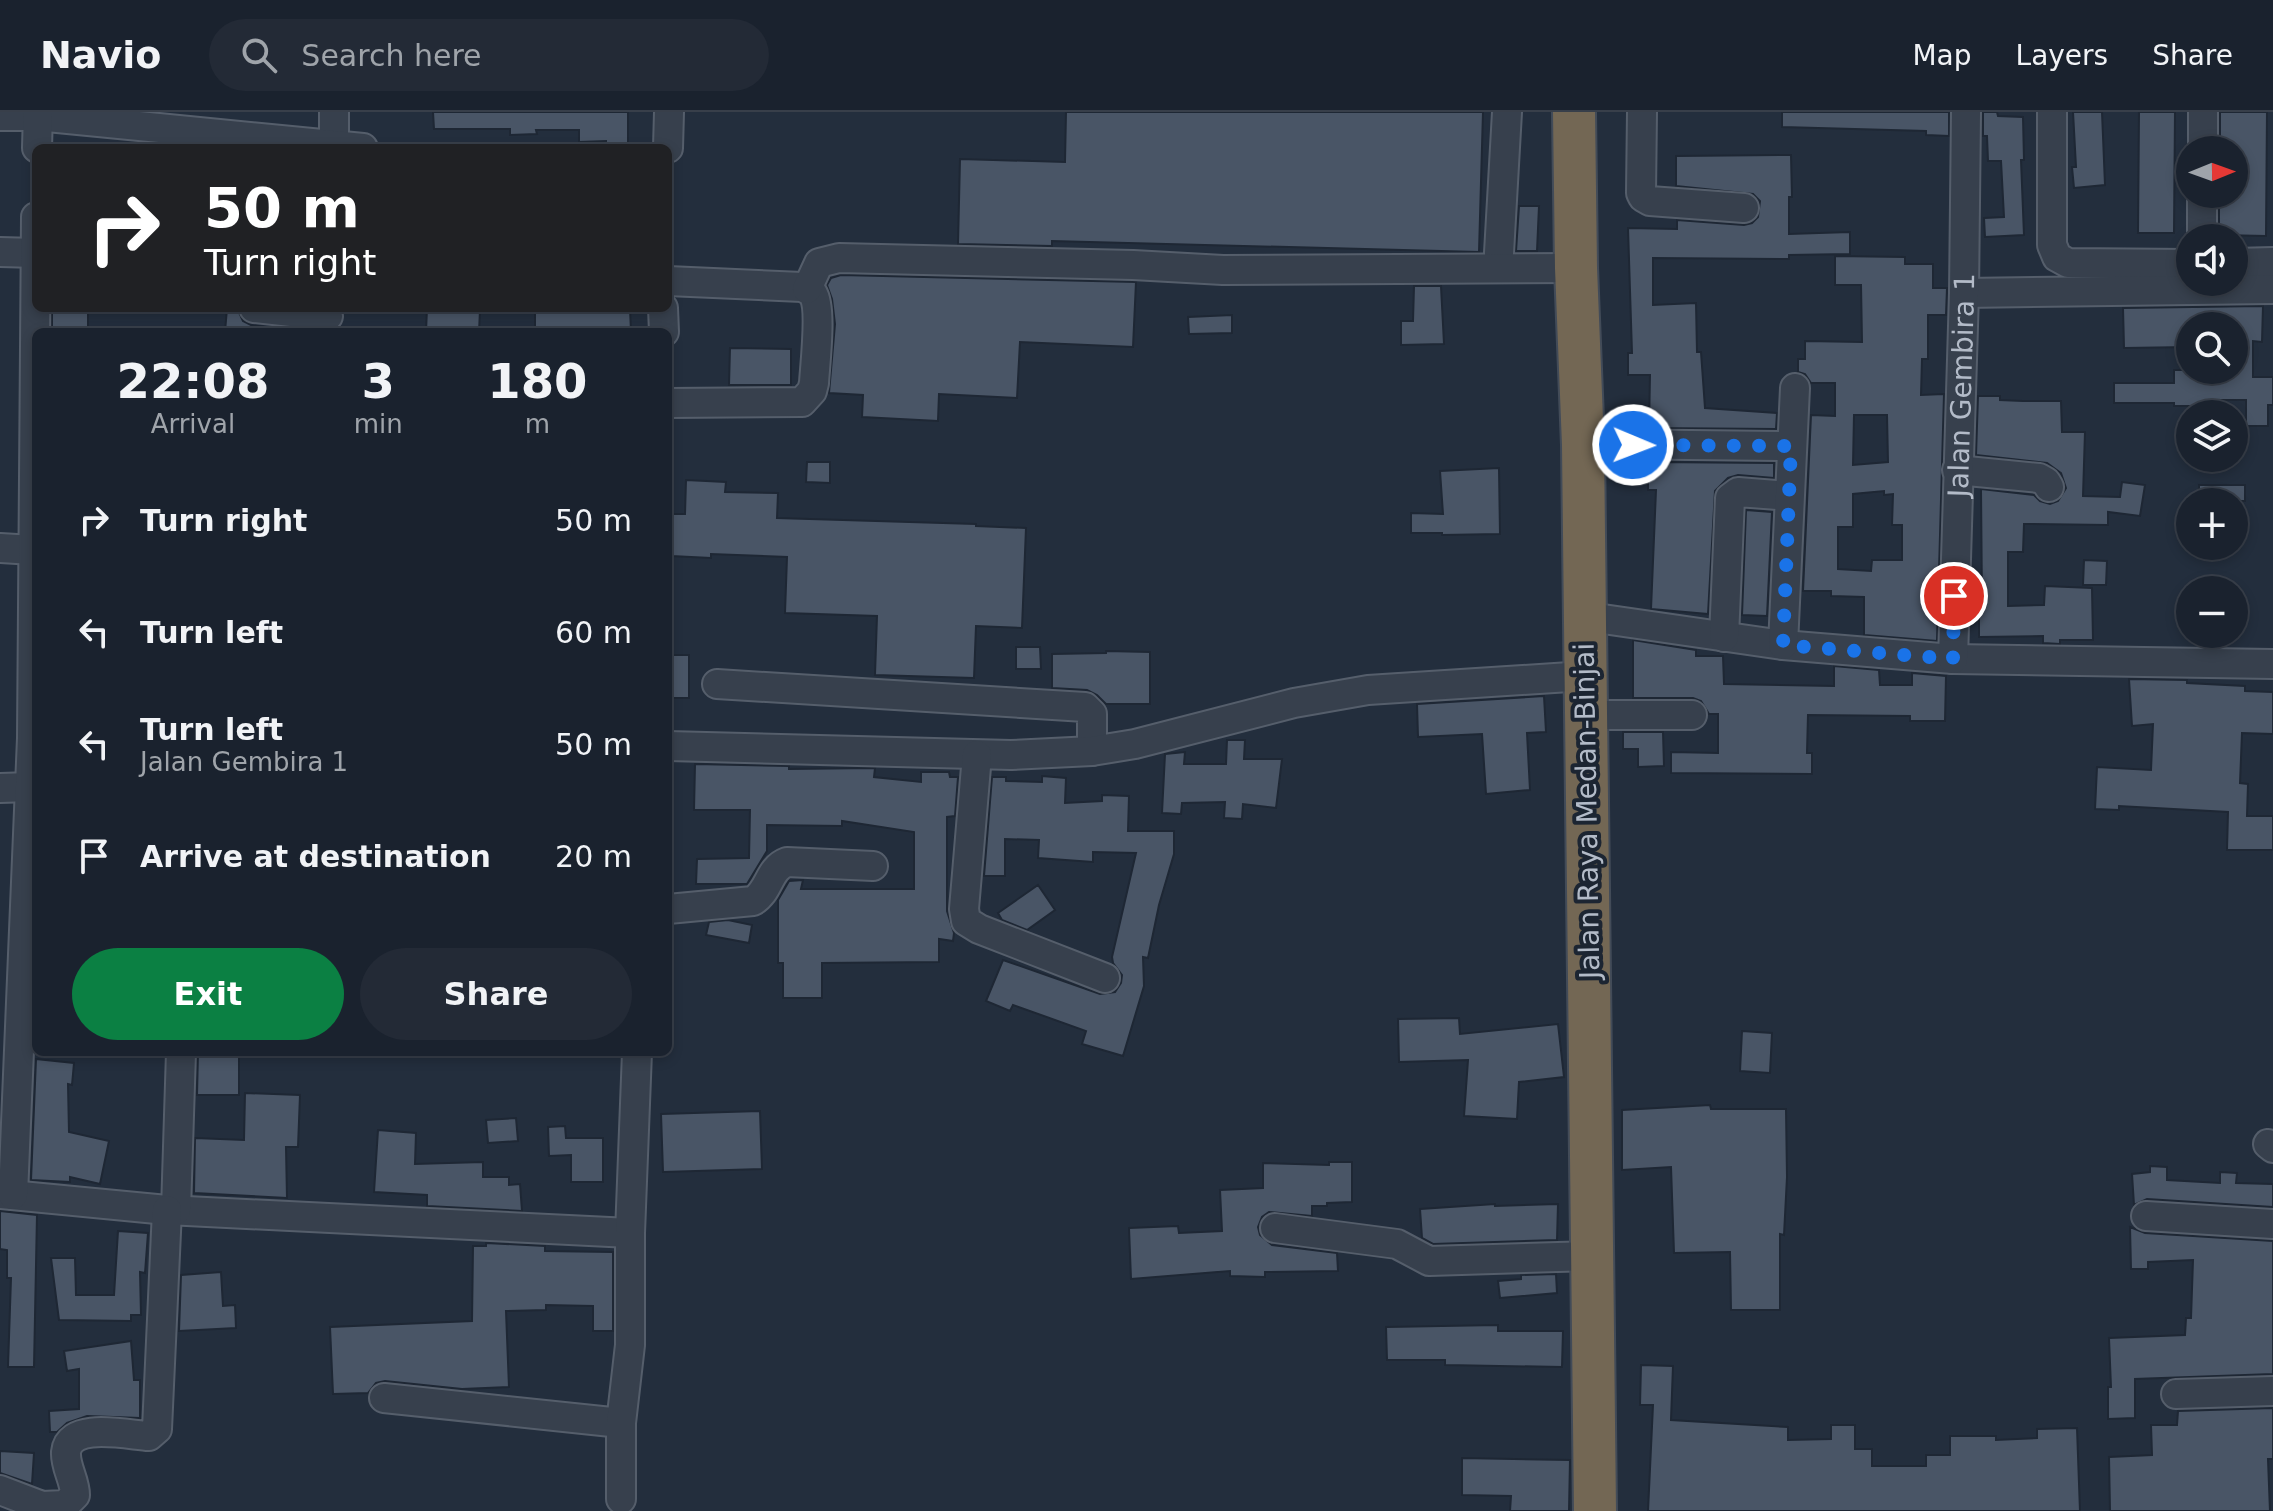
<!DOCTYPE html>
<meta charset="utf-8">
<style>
body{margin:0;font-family:"DejaVu Sans",sans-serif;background:#232a36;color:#f1f3f6;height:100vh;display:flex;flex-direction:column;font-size:30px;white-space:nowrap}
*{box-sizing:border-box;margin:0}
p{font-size:26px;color:#9fa4aa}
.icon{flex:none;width:44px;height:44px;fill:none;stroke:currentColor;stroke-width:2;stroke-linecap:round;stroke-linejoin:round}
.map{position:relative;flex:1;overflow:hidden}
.side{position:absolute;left:32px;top:216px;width:640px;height:728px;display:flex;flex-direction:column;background:#1a222e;border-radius:12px;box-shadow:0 4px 12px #0003,0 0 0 2px #383f4a}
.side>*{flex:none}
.top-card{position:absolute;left:32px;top:32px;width:640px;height:168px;border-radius:12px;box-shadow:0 4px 12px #0003,0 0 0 2px #383f4a;background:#202124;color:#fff;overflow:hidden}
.needle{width:52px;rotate:89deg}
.controls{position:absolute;left:2176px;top:24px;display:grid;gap:16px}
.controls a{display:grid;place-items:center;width:72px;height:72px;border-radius:50%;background:#1a222e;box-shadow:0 4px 12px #0003,0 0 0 2px #383f4a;font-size:40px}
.pin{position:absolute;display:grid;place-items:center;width:68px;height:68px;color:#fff;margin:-34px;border:4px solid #fff;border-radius:50%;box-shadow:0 2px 8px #0007}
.me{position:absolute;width:88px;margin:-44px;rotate:91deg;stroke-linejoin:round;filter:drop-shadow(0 0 6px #0008)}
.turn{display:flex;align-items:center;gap:28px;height:168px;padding:0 40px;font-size:36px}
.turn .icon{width:104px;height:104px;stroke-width:2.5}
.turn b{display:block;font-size:56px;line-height:68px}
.eta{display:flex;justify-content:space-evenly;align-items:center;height:136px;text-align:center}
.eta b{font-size:48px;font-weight:600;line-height:56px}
.primary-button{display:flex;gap:16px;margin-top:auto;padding:16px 40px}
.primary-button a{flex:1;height:92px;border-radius:48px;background:#0b8043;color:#fff;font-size:32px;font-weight:600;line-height:92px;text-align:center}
.primary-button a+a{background:#232a36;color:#f1f3f6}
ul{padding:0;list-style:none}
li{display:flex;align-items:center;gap:24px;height:112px;padding:0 40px}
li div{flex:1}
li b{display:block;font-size:30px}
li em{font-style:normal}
header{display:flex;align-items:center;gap:48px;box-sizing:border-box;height:112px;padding:0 40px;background:#1a222e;border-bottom:2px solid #383f4a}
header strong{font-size:38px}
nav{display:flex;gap:44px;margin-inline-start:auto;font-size:28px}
.search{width:560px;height:72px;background:#232a36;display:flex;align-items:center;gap:20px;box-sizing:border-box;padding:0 28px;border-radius:44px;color:#9fa4aa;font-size:30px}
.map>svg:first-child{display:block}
.building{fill:#495566;stroke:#1e2734;stroke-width:2;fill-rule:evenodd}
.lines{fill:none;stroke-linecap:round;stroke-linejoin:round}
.minor-casing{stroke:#555e6b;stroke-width:32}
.highway-casing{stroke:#424b58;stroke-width:46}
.minor{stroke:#37404d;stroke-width:28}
.highway{stroke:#736754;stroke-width:42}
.route{stroke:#1a73e8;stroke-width:14;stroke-dasharray:0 25.2}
.labels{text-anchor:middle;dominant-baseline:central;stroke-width:8;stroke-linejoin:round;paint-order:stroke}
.street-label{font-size:28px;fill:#b3bbc8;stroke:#1c2532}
</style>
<header>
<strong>Navio</strong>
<div class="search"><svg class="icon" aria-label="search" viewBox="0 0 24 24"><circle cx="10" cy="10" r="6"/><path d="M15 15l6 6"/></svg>Search here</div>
<nav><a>Map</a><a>Layers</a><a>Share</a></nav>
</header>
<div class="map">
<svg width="2273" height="1399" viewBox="0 0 2273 1399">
<rect width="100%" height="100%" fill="#232e3d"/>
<!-- building -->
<path class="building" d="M433,0H628V35L606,34V29L579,30V18H536L537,22L510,23V17H434Z
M1066,0H1483L1479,140L1052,129V134L958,132L960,47L1065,50Z
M1782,0H1949V24L1926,23V19L1782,15Z
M1983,0H1997L1998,4L2023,5L2024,48H2021L2024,123L1985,125L1984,106L2004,105L2001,49H1988L1987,24H1983Z
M2073,0H2102L2105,73L2074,76L2072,55H2076Z
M2139,0H2175L2174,121H2138Z
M2220,0H2267L2266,124L2219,123V82H2234V38H2220Z
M1791,43L1792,85H1789V122L1850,120V142L1789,143V147L1653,146V193L1696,191L1697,240H1701L1705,296L1777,301L1776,317L1649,316L1650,263H1628V241H1632L1628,116L1677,117V108L1744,113L1752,111L1758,105L1760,89L1753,82L1676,74V44Z
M1519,94H1539L1537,139H1516Z
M1835,144L1905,145V152H1933V176H1947L1946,203H1928V247H1922L1921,283L1944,282L1937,529L1864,523V485L1831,484V479H1803L1811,303L1835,304V271H1811L1805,262L1798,260V247H1805V229L1862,230L1861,173H1835ZM1854,303H1887L1888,350L1853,353ZM1884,379V383L1893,382L1892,413H1902V448H1872L1871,459L1838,457V415H1853V382Z
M841,163L1136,170L1133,235L1020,230L1017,286L939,282L938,309L862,305L863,283L829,281L835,212L832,187L827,173L831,166Z
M1414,174H1441L1444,232L1401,233V209H1413Z
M2263,194L2262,230L2253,229V265H2273V293H2268V314H2246V288H2207V294H2174V291H2114V271H2174V258H2234V214H2190V235L2124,236L2123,196Z
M52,196H88V220H52Z
M227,196H237L243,209L251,213L304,220H225Z
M427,196L480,198L479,220H426Z
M535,196H630L631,220H535Z
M1232,203V221L1189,222L1188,205Z
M730,236L791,237V273H729Z
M1978,284H2000V288L2023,289H2061L2062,320H2085L2083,384L2120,385L2122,370L2145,373L2140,404L2108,400V413L2024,412L2023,440H2008V494L2044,493L2045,474L2092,476L2093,528H2060V532L2043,531V524L1979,525V494H1982L1981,377L2034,383L2040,389L2050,392L2058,389L2066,376L2061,361L2047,351L1976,343Z
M807,350H830V371L806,370Z
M1648,350L1774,351V366L1738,363L1728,366L1715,379L1708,502L1651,497L1656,378H1648Z
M1499,356L1500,422L1442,423V421H1411V401L1443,402L1440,359Z
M686,368L726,370L725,380L778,381L777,406L976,412V414L1026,416L1022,516L976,514L974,566L875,563L877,504L785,501L787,445L711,442V446L671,444L673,402H685Z
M2199,373H2245V389H2199Z
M1746,398L1772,400L1767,504L1742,503Z
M2084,448L2107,449L2106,473H2083Z
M1633,528L1696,538V544H1723L1724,572L1834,574V554L1879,558L1880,573H1912V561L1946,564L1945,609H1910V604L1808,603L1807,641H1812V662L1671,661V640L1718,641V602H1709L1701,589L1693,586H1633Z
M1016,535H1040L1041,557H1016Z
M1106,539L1150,540V592H1106L1097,583L1087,578L1052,576V542L1106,541Z
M668,543H689V586H668Z
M2129,567L2187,568V571L2245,574V579L2273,580V622L2242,621L2240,671L2248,672L2247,704H2273V738H2227L2228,700L2119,694V698L2095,697L2097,655L2151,658L2153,612L2132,614Z
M1544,584L1546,620L1527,621L1530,678L1486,682L1482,622L1418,625L1417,592Z
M1623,620H1663L1664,654L1638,655V637H1623Z
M1227,628H1245L1244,647H1282L1276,696L1243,692L1242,707L1224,706L1225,690L1182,691L1181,702L1162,701L1165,642L1185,640L1184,652H1226Z
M695,652L789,654V657L875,656L874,665L921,670V660H949L950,665H958L955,704L947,705V799L954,821L953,829L939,827V850L822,851V886H783V851H778V788L789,769L803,768L801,777H914V720L842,709V714L767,713V739L747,772H696L697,747L749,746L750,698H694Z
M1042,664L1066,666L1065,691L1102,689V683L1129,684L1128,719H1174V742L1159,793L1148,846L1143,845L1144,874L1123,944L1082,932L1086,919L1013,893L1010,899L986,889L1003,848L1100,882L1115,880L1121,871L1122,863L1113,851L1112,845L1136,741L1093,740V750L1038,746L1039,728L1005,727V764H984L992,665H1006V669L1042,670Z
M1038,773L1055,798L1027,818L1002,808L998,801Z
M728,808L752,813L749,831L706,823L709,810Z
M1459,906L1460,922L1558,912L1564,965L1519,970L1517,1007L1464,1004L1468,948L1399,950L1398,907Z
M1742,919L1772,921L1770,961L1740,959Z
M198,940H239V983H197Z
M36,947L74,951L72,973L68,972L69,1020L109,1029L100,1072L70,1065V1070L31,1068Z
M245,981L300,983L298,1035H286L287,1086L194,1081L195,1026L244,1028Z
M1710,993L1711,997H1786L1787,1065L1784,1123L1780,1122V1198H1731L1730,1140L1674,1141L1671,1055L1622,1058V998Z
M760,999L762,1057L663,1060L661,1002Z
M516,1006L518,1029L488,1031L486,1008Z
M565,1014L566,1026H603V1070H571V1043L549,1044L548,1015Z
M378,1018L416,1021L415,1052L483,1050V1065H509V1073L520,1072L522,1099L427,1094V1083L374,1080Z
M1329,1050H1352V1090L1327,1091V1094H1312V1104L1269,1100L1262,1105L1258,1115L1260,1123L1272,1133L1337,1141L1338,1159L1265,1160V1165L1230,1164V1159L1131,1167L1129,1116L1178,1114L1179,1121L1222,1119L1220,1078L1263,1076V1051L1329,1053Z
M2150,1054L2167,1055V1068L2220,1071V1060L2237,1061L2236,1071L2273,1072V1095L2147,1087L2134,1093L2132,1062L2150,1060Z
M1495,1092V1094L1558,1092L1557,1128L1433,1132L1422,1126L1420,1097Z
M0,1099L37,1103L34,1255H8L11,1166H7V1138L0,1137Z
M2130,1115L2145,1121L2273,1129V1262L2135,1267V1306L2108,1307V1275H2111L2109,1226L2185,1223L2186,1206H2191L2193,1148L2148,1150V1157H2131Z
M118,1119L148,1121L145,1161L140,1160L141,1203H131V1209L59,1208L51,1146H75L76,1183H114Z
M486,1131L545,1134V1139L613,1140V1219H593V1194L546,1193V1198L506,1199L509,1275L462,1277L385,1269L376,1271L368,1281L333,1282L330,1215L472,1209L473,1134H486Z
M221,1160L223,1194L235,1193L236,1216L179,1219L181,1163Z
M1556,1162L1557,1181L1500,1186L1498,1169L1521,1167V1163Z
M1498,1213V1219H1563L1562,1255L1445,1253V1248H1387L1386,1215Z
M131,1229L134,1268H140V1306L87,1304L67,1311L57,1320H50L49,1299L79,1297V1257L67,1259L64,1239Z
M1641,1253L1673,1254L1671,1308L1788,1315V1328L1831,1327V1313H1855V1337H1872V1354H1926V1343H1950V1324H1996V1328L2037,1326V1317L2077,1316L2080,1399H1648L1653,1293H1640Z
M2273,1296V1347H2268L2270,1399H2110L2109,1345L2152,1343L2151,1313H2177L2178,1299Z
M0,1339L34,1341L32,1372L0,1361Z
M1462,1346L1570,1348L1569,1399H1510L1511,1384L1462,1383Z"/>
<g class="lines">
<defs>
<g id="minor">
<path d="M334,0V36"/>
<path d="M1642,0L1641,81L1643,85L1650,89L1744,96"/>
<path d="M2052,0V133L2057,145L2068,151L2190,152"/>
<path d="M0,4H37L363,36"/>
<path d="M37,36L38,0"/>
<path d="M668,36L669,0"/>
<path d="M2203,38V0"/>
<path d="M2202,126V82"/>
<path d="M0,140L36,141"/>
<path d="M1499,141L1507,0"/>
<path d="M2234,151L2273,150"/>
<path d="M668,169L802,175C807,177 810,178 813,182C822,196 815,253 814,271L812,279L802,290L668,291"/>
<path d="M807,177L819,151L839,146L1133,153L1223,158L1576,156"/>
<path d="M1964,181L2273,177"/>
<path d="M254,196L328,204"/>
<path d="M663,196L664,220"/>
<path d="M1601,332L1791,334"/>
<path d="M1957,358L2039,366L2046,370L2049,375"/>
<path d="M0,436L33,438"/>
<path d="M1603,507L1783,533L1953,547L2273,552"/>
<path d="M1724,525L1730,386L1738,380L1789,384"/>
<path d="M1783,533L1795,276"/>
<path id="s1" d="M1953,547L1964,181L1966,0"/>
<path d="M717,572L1085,595L1092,602V639"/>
<path d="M1605,603H1692"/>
<path d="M668,634L1011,643L1092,639L1135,632L1294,591L1368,578L1585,564"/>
<path d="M977,643L964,797L966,809L979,817L1105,866"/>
<path d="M0,676L30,675"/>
<path d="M668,797L753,789C770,779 768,757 787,750L873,754"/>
<path d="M2268,1032L2273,1036"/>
<path d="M0,1082L167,1098L630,1121"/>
<path d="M13,1083L32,626L36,105"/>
<path d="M176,1098L181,940"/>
<path d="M2146,1104L2273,1112"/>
<path d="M1275,1116L1397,1132L1429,1149L1592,1144"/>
<path d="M2176,1282L2273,1279"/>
<path d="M384,1286L621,1311"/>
<path d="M0,1378L42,1394L65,1393L75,1383C75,1368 65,1355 66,1340C69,1309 128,1323 149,1324L157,1317L167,1098"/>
<path d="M621,1387V1311L630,1233V1121L637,940"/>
</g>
<path id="highway" d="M1574,0L1576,156L1583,333L1595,1399"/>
</defs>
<!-- minor casing -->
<use href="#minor" class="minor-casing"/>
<!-- highway casing -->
<use href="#highway" class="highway-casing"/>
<!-- minor -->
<use href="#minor" class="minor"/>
<!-- highway -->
<use href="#highway" class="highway"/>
</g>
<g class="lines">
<!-- route -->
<path class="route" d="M1633,333L1791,334L1783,533L1953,547L1954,484"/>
</g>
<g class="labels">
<!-- street labels -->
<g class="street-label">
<text stroke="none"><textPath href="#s1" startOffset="274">Jalan Gembira 1</textPath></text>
<text transform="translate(1587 699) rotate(-91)">Jalan Raya Medan-Binjai</text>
</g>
</g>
</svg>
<div class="controls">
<a><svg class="needle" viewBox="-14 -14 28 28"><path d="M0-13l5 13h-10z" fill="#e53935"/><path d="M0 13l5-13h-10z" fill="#9fa4aa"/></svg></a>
<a><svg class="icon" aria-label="sound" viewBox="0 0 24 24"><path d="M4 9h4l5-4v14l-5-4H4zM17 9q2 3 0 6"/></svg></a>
<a><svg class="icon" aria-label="search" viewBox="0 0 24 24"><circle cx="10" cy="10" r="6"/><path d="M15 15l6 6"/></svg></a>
<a><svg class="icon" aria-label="layers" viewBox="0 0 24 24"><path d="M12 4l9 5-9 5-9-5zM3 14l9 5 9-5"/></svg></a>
<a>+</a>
<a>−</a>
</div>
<div class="pin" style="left:1954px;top:484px;background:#d93025"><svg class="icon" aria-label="arrive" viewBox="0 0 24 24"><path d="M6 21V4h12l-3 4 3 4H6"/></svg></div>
<svg class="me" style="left:1633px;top:333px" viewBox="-20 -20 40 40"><circle r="17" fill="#1a73e8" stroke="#fff" stroke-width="3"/><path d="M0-11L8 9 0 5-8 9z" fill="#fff"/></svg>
<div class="top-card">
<div class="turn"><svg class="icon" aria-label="right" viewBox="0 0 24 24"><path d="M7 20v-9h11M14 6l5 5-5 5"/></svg><div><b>50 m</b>Turn right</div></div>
</div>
<section class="side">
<div class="eta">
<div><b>22:08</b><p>Arrival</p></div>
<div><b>3</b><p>min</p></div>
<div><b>180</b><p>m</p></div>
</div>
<ul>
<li><svg class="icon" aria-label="right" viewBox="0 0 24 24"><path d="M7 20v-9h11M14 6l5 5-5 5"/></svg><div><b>Turn right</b></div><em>50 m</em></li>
<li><svg class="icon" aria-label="left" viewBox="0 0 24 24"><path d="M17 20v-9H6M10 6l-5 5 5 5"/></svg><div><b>Turn left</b></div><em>60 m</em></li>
<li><svg class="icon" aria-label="left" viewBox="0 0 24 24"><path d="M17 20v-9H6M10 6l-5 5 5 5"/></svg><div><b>Turn left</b><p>Jalan Gembira 1</p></div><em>50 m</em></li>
<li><svg class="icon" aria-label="arrive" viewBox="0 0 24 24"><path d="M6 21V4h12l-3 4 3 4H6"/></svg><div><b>Arrive at destination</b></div><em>20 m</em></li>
</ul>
<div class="primary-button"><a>Exit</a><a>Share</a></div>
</section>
</div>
